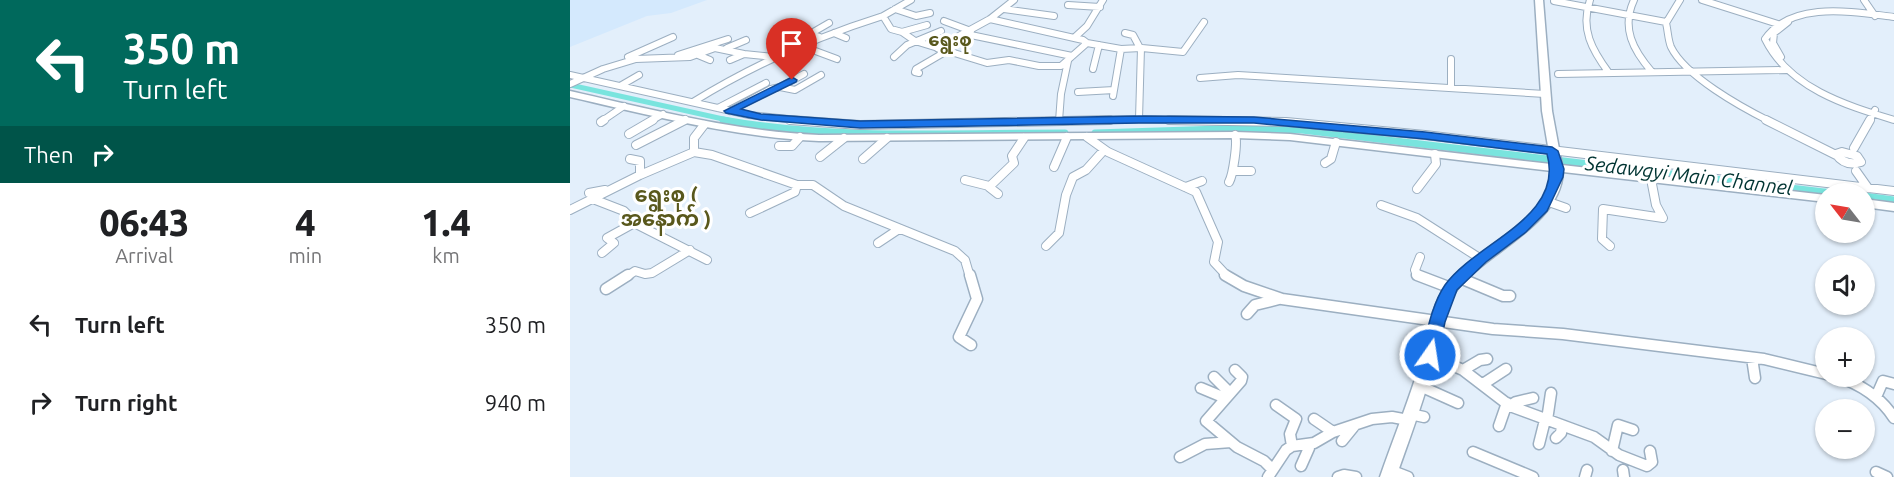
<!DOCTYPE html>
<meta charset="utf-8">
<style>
body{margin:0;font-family:Ubuntu,"Noto Sans Myanmar",sans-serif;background:#f6f6f6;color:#202124;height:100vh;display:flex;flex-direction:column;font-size:22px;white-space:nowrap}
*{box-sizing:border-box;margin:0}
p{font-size:20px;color:#757577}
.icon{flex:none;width:33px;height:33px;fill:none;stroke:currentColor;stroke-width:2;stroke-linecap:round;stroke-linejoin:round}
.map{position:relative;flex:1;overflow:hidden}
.details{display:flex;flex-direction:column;background:#fff;width:570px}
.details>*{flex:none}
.banner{background:#00695c;color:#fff;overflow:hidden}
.needle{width:39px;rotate:301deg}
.tools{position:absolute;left:1245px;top:183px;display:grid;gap:12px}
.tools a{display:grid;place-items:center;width:60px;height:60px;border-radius:50%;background:#fff;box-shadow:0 2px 4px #0004;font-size:30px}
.pin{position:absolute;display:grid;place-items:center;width:51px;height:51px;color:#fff;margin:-62px -26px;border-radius:50% 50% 50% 0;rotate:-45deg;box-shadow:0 0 6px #0007}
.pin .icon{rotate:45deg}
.me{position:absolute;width:66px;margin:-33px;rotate:13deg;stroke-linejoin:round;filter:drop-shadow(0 0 4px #0008)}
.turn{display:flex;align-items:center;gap:21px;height:126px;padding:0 24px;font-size:27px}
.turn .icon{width:78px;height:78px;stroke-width:2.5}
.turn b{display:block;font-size:42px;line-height:51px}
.then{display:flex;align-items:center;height:57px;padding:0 24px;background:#0003;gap:12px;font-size:22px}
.eta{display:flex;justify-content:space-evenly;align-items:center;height:102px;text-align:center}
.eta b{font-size:36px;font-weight:800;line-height:42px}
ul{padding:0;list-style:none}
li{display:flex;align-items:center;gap:18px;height:78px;padding:0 24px}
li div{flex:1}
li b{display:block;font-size:22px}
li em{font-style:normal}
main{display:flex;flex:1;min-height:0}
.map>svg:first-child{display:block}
.built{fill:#d4e9fd}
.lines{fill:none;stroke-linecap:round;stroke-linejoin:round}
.canal-far1{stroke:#79e4de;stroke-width:5}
.canal{stroke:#79e4de;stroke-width:7}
.street-far2-casing{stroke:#9cafc1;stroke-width:8}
.street-far1-casing{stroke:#9cafc1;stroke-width:10}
.street-casing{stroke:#9cafc1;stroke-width:13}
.secondary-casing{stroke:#9cafc1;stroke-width:3}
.street-far2{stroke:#fff;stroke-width:6}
.street-far1{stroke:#fff;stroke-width:8}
.street{stroke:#fff;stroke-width:10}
.secondary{fill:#fff;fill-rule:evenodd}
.route{fill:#1a73e8;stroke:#114b97;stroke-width:1.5}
.labels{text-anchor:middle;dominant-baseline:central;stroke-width:6;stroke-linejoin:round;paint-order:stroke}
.far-quarter-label{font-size:18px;font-weight:bold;fill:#59581c;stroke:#fff}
.water-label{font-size:20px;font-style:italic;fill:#003432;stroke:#fff}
.quarter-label{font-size:21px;font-weight:bold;fill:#59581c;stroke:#fff}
</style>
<main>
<section class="details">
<div class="banner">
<div class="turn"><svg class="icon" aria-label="left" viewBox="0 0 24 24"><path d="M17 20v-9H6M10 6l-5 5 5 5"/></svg><div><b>350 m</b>Turn left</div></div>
<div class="then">Then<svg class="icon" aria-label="right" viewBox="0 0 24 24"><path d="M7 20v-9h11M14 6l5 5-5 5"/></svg></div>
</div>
<div class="eta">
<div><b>06:43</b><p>Arrival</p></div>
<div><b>4</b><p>min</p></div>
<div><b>1.4</b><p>km</p></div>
</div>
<ul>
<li><svg class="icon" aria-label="left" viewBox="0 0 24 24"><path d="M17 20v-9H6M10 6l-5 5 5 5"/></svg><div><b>Turn left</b></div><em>350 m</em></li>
<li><svg class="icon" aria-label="right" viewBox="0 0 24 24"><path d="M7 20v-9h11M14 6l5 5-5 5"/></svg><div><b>Turn right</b></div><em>940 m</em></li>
</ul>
</section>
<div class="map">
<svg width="1324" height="477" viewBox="0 0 1324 477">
<rect width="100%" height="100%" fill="#e3effb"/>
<!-- built -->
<path class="built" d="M0,0H137L101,13L77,16L0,47Z"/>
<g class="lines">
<!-- canal-far1 -->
<path class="canal-far1" d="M0,85L162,121"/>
<!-- canal -->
<path class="canal" d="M153,120C265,140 382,133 495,133
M525,133L651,129L732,130L1271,194
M1294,196L1324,200"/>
<defs>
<path id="street-far2" d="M1020,0C1010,29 1022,50 1039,73
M1064,0C1051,28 1063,50 1082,72
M1110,0L1096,23C1098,31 1098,40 1101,47C1115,76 1171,107 1199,121
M1132,0L1208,24
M1294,0L1305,16
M984,1L1096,22
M498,5L530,7
M325,9L346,16L360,13
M434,9L484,16
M313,16L341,0
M1324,17C1283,12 1222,0 1195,39C1219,88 1275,105 1324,120
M420,19L513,40L517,43
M374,21L401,31
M205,31L217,27L250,37
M332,32L357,25
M264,33L276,38
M555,33L563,35L570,48
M240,34L259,23
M396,34L502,56
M505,37L517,26L533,0
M232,46L267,59
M157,48L176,40
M367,48L420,19L444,0
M572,48L613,52L634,22
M174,54L203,57
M108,55L158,39
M128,55L140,60
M58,57L103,37
M324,57L337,45L371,31
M1211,57L1203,43L1204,33L1218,22
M881,59V88
M523,69L529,45
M349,73L345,72L346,69L375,52
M988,74L1217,70
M0,75L179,115L238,121
M630,78L668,75L975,94
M0,84L33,69L66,59L120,57L145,48L174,54L160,60
M50,86L69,75
M210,87L234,74
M508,92L544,90
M543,96L551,49
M123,102C183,65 246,37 313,16L321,29L332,32L345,41L417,63L439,60L469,66H491L517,43L551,49L571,48L569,119
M148,108L196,83
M160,111L201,89L210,87L225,90L251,75
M32,121L54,106
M81,121L93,114
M113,121L115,120
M470,121L569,119L673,121
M489,121L491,94L498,61
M1299,121L1305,110"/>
<path id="street-far1" d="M220,120L290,125L540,120
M599,120L716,122L855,135L1324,191
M1196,120L1266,155
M31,122L34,120
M59,134L83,120
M517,137L538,152L626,192L648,242L644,262L658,277
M66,145L115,120
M209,146H222L230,137
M1284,148L1300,120
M124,152L142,155L227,185H243L274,206L385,251L395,260L400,277
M1272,152L1287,156L1291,162C1281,165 1272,163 1266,154Z
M250,157L274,138
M60,159L70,161V175
M293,159L317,138
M755,163L761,159L766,142
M484,167L497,137
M664,171H681
M1286,171L1298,188
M395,180L419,186
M659,182C663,175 668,142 665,135
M616,187L632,181
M847,189L866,164L865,154
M19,193L35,190
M428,194L419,187L444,163L442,156L454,138
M23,199L54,211L68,225L137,260
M976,201L996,208
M811,205L847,218L911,259
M0,210L70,175L124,152V138L134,125
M180,213L225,192L227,185
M308,243L329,229
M476,246L489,233L496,195L503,177L516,170L534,150
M1040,246L1032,239L1033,209L1093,218L1086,205L1081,179
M32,253L44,243L37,238L66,222
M850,257L845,270L847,275L851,277
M56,277L65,271L75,274L82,273L120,250"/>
<path id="street" d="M400,275L407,299L389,337L401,345
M655,275L674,286L712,299L923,329L993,334L1194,359L1256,374
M847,275L881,288
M890,278L933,296H940
M36,289L58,275
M677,314L685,305L709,299
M859,355L893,370L940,406L1024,437L1049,455L1077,466L1082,462L1080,451
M1182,358L1185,378
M665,370L672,377L671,381L636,421L667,447L694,461L702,469
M893,370L910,360L917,359
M1266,376C1290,384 1310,396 1324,418
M644,377L660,393
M913,384L936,369
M850,386L888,403
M631,388L655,398
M1306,397L1313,381L1324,384
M706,405L726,419L720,434L722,446
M940,406L946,402L963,398
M840,414L854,417
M744,419L763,432
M977,420L981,393
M929,426L937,403
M986,438L991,433L992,426
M772,441L785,425
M969,444L975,420
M1042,451L1048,425L1063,430
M903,452L963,477
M610,457L635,444L661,442
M731,466L739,448L737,445
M820,470L838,477
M1053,470L1054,477
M1306,472L1317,477
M698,477L716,450L722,446L744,443L763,432L802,419L822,417L838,420
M768,477L774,475L786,477
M1015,477L1017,470"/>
<path id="secondary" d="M965,0H973L982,111L992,165L1256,195V202L993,172C990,225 919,251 889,287C870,310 869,346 861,373C851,408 838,443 826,477H810C822,442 836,408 847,373C856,343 859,307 879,282C907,246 980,222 982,171L720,140L665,138L249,141C164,137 83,116 0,97V91C83,110 164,131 249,135L665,132L720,134L981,164L972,111Z
M1294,199L1324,203V211L1294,207Z"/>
</defs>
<!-- street-far2 casing -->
<use href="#street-far2" class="street-far2-casing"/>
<!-- street-far1 casing -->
<use href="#street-far1" class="street-far1-casing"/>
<!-- street casing -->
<use href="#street" class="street-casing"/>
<!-- secondary casing -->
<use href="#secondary" class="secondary-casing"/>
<!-- street-far2 -->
<use href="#street-far2" class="street-far2"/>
<!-- street-far1 -->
<use href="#street-far1" class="street-far1"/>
<!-- street -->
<use href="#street" class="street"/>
<!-- secondary -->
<use href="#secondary" class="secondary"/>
</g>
<!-- route -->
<path class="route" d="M222,77L227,80L226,82L171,109L191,114L290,121L569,116L684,117L855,132L982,147L988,151L994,169L993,177L977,211L956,232L916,262L887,290L875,322L868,355L865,359L860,361L854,359L851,355C857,332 862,304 875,285C906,242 995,218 977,154L855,139L684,123H569L290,128L191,120L156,113L154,111Z"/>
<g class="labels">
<!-- far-quarter labels -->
<g class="far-quarter-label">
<text x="380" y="39">ရွေးစု</text>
</g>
<!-- water labels -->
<g class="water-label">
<text transform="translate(1119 175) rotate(7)">Sedawgyi Main Channel</text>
</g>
<!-- quarter labels -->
<g class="quarter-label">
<text x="96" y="194">ရွေးစု (<tspan x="96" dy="24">အနောက် )</tspan></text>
</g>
</g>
</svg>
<div class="tools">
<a><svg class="needle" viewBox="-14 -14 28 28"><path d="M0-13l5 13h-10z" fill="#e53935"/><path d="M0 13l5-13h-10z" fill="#757577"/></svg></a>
<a><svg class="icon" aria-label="sound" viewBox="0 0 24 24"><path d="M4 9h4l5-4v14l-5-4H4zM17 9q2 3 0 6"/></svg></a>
<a>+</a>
<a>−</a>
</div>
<div class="pin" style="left:222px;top:80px;background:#d93025"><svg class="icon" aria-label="arrive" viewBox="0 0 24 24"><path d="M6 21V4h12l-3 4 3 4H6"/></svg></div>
<svg class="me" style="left:860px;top:355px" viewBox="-20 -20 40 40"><circle r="17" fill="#1a73e8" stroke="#fff" stroke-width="3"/><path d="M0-11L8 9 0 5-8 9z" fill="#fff"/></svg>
</div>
</main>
